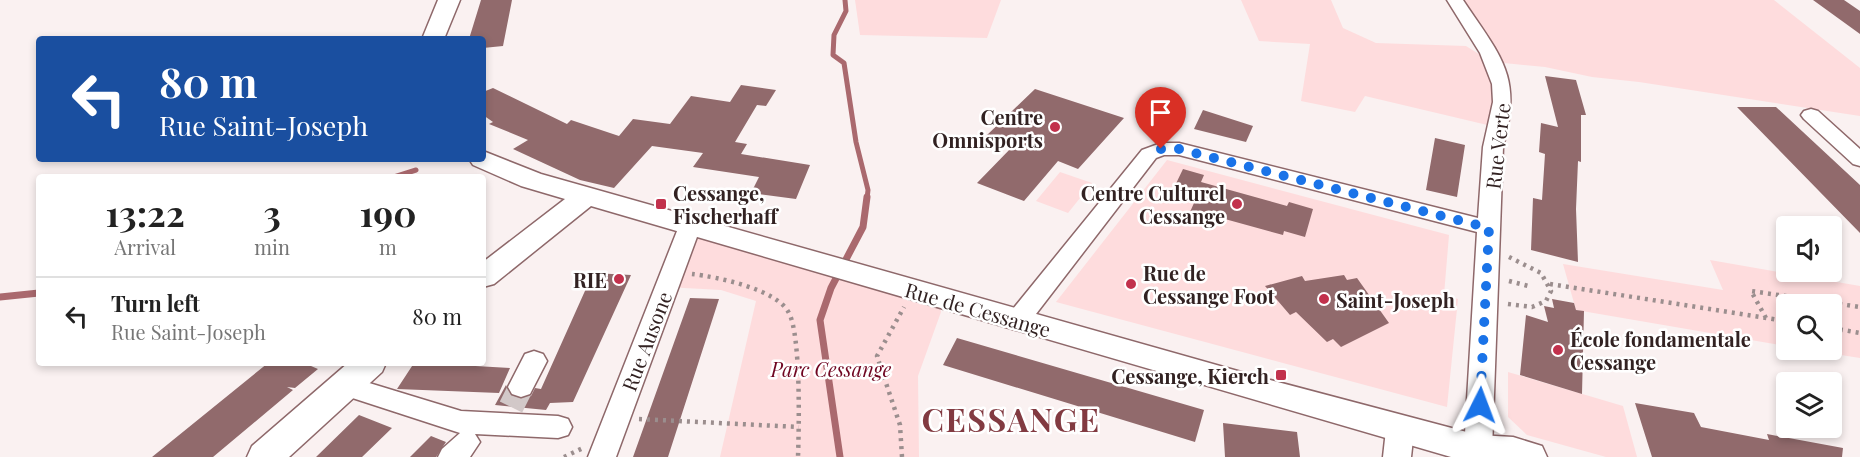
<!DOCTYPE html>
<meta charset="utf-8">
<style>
body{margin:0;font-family:"Playfair Display",serif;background:#f6f6f6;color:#222;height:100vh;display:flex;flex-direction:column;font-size:22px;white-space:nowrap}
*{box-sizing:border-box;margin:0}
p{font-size:20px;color:#767676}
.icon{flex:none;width:33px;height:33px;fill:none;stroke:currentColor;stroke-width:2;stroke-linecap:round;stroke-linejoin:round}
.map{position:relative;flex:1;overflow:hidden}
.side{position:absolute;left:36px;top:174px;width:450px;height:192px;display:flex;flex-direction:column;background:#fff;border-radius:6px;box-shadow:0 3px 9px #0003}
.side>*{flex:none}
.hud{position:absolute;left:36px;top:36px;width:450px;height:126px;border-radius:6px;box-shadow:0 3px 9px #0003;background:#1a4fa0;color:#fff;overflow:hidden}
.controls{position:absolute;left:1776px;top:216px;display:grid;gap:12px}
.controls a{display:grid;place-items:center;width:66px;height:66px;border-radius:6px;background:#fff;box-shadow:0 3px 9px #0003;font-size:30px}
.pin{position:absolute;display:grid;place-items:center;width:51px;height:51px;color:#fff;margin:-62px -26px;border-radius:50% 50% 50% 0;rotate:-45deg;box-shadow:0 0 6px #0007}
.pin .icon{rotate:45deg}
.me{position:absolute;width:66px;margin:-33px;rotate:3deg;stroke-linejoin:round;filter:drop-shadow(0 0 4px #0008)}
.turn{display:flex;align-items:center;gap:21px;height:126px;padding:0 24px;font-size:27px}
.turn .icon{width:78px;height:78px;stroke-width:2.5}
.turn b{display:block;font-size:42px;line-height:51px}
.eta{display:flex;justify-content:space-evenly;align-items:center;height:102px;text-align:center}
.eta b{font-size:36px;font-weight:700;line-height:42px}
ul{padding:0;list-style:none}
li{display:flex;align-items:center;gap:18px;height:78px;padding:0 24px;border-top:2px solid #e0e0e0}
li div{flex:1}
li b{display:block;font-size:22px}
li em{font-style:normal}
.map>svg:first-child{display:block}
.green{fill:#fedcdd}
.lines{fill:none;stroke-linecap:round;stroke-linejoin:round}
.stream-far1{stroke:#aa696e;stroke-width:5}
.stream{stroke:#aa696e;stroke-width:7}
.building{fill:#916a6c}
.minor-tunnel{stroke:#d2c8c8;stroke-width:25;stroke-dasharray:25 13;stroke-linecap:butt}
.minor-casing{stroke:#8e686a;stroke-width:3}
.major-casing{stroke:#8e686a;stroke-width:3}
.path{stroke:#9b8e8e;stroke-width:4.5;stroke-dasharray:3 5;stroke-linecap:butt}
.minor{fill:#fff;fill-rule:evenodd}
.major{fill:#fff;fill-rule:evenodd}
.route{stroke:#1a73e8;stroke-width:10;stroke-dasharray:0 18}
.poi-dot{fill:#c2314c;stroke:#fff;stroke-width:2}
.labels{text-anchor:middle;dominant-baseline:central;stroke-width:5;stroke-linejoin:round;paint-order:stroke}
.poi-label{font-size:20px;font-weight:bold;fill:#322222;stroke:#fff;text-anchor:end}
.street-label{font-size:20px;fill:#322222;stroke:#fff}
.park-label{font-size:20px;font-style:italic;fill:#6f0521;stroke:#fff}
.near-district-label{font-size:32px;font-weight:bold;letter-spacing:1.5px;fill:#823a41;stroke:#fff}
</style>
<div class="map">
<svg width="1860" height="457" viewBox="0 0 1860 457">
<rect width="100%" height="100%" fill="#faf1f1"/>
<!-- green -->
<path class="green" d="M855,0H1001L987,38L860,35Z
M1241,0H1331L1343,28L1376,43L1466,46L1498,66L1500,128L1365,96L1355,112L1301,101L1310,44L1259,41Z
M1464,0H1774L1860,68V116L1639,82L1592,77L1545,67L1504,63Z
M1167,160L1449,235L1444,295L1458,299L1447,407L1056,302Z
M1060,172L1092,183L1068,213L1036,201Z
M690,226L938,298L941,312L918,376L919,457H720L756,301L721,290L666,287Z
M1710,260L1860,286V358L1809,350H1832V304H1786V346L1576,310L1563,264L1723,290Z
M1508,372L1623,406L1637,457H1606L1527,435L1508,417Z"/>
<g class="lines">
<!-- stream-far1 -->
<path class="stream-far1" d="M845,0L846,11L834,35L833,55L844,63L856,142L868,190L867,199
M394,177L416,170"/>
<!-- stream -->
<path class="stream" d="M0,297L39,293
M840,457L820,320L831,288L863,227L867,197"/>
</g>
<!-- building -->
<path class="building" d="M481,0H512L503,46L483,48V39H469Z
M1813,0H1844L1860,11V34Z
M1545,76L1576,80L1586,115H1581V162L1578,161L1576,209L1578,262L1531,250L1533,198L1542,200L1545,154L1539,152L1541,123L1558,127Z
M741,85L776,90L766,106L757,105L735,142L747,144L741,154L810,165L796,199L751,193L759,177L693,167L703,153L652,146L614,188L580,180L513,149L528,140L489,124L493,122L483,115V92L493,88L567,124L571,120L619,136L633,119L670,124L691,96L730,102Z
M1035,89L1124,118L1078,169L1058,161L1024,201L977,183L1013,146L986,136Z
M1737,107H1776L1860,185V233Z
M1203,110L1253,126L1246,142L1194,129Z
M1435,138L1465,145L1457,197L1426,190Z
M1183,169L1204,175L1201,182L1287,206L1289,202L1313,209L1305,237L1284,231L1283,235L1214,216L1213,219L1190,212L1194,203L1170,196Z
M593,273L631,275L573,402L550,403L546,410L495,405L506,385L510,395L520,399L531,396L535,388L541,389Z
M1344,275L1347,280L1357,278L1389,323L1341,347L1333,339L1327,342L1296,312L1290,315L1265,286L1302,276L1305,281Z
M690,298L719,299L668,457H633Z
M1552,299L1574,303L1576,310L1584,311L1582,394L1520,375L1526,315L1548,322L1544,306L1554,308Z
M957,338L1204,410L1195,442L943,365Z
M268,363H304L318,369L295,388L287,387L293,390L213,457H152Z
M414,363H424L510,368L499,393L397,389Z
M1635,403L1694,413L1701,427L1769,440L1767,434L1843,448L1842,457H1652Z
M359,415L392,428L362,457H316Z
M1223,423L1297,432L1300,457H1225Z
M431,436L446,442L436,457H410Z"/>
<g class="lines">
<!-- minor-tunnel -->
<path class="minor-tunnel" d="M511,407L521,387"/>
<defs>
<path id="minor" d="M1447,0H1463C1501,57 1523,76 1503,147L1492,450L1489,457H1467L1464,450L1477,232L1179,155H1164L1156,158L1026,327L1017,330L1008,327L1005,321L1008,315L1142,150L1161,143H1179L1478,218L1483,147L1493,102L1492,84L1480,53Z
M1811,109L1818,111L1860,149V166L1853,164L1804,119L1801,115L1804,111Z
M690,219L698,221L701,226L616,457H588L679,226L682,221Z
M534,351L543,354L547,361L530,394L521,397L512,394L508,387L525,354Z
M343,375L461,411L558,416L568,419L572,427L568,435L558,438L475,434L480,442L470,457H438L442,449L460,433L334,392L330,385L334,378Z
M1400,419L1410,422L1414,430L1411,457H1383L1386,430L1390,422Z"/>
<path id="major" d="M438,0H460L444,39H422Z
M483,151L541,174L1259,377L1478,435L1513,437L1542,446L1547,457H1451L591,206L494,284L483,287V262L565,199L521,186L473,165L469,159H483Z
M348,363H386L382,372L289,457H247L252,446Z"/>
</defs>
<!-- minor casing -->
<use href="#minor" class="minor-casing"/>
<!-- major casing -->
<use href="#major" class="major-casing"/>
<!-- path -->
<path class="path" d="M692,274C717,277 777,289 789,313C801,336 799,428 798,457
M1509,281L1532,287
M1550,284L1786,321
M1508,304L1532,307L1546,301L1551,291L1541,273L1509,257
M1766,318L1751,291L1860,307
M1832,328L1860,333
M639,419L799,427
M564,457L583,448
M902,457L900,425L877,356L904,307"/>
<!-- minor -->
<use href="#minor" class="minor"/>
<!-- major -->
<use href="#major" class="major"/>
</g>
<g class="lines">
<!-- route -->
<path class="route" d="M1161,149H1179L1489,228L1480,405"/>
</g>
<!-- markers -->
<g class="poi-dot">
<circle cx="1055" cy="127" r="6"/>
<rect x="655" y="198" width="12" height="12" rx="3"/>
<circle cx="1237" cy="204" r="6"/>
<circle cx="619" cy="279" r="6"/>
<circle cx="1131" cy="284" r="6"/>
<circle cx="1324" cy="299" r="6"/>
<circle cx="1558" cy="350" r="6"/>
<rect x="1275" y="369" width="12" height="12" rx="3"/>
</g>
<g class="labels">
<!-- poi labels -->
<g class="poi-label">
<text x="1043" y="116">Centre<tspan x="1043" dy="23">Omnisports</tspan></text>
<text x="673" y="192" text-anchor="start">Cessange,<tspan x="673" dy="23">Fischerhaff</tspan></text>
<text x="1225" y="192">Centre Culturel<tspan x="1225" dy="23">Cessange</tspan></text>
<text x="1143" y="272" text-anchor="start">Rue de<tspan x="1143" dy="23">Cessange Foot</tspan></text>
<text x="607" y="279">RIE</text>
<text x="1336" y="299" text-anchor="start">Saint-Joseph</text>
<text x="1570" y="338" text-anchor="start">École fondamentale<tspan x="1570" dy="23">Cessange</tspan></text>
<text x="1269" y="375">Cessange, Kierch</text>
</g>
<!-- street labels -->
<g class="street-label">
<text transform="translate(1497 146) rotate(-83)">Rue Verte</text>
<text transform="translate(978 309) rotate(16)">Rue de Cessange</text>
<text transform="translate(646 341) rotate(-69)">Rue Ausone</text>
</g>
<!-- park labels -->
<g class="park-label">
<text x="831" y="368">Parc Cessange</text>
</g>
<!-- near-district labels -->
<g class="near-district-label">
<text x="1011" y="418">CESSANGE</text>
</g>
</g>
</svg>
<div class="controls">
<a><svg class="icon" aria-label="sound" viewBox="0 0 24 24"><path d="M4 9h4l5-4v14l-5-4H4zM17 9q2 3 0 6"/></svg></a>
<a><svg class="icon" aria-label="search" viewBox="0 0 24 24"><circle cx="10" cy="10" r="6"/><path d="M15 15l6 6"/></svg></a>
<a><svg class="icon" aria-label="layers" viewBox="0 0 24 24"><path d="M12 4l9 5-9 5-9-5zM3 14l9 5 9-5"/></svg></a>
</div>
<div class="pin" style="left:1161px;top:149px;background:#d93025"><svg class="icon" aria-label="arrive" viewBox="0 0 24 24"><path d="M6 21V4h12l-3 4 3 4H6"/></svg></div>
<svg class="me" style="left:1480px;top:405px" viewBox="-20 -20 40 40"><path d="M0-17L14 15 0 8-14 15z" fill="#1a73e8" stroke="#fff" stroke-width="4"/></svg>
<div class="hud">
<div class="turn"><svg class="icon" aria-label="left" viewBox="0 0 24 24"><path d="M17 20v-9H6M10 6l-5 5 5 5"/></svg><div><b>80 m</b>Rue Saint-Joseph</div></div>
</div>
<section class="side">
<div class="eta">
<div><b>13:22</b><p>Arrival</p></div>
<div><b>3</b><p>min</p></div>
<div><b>190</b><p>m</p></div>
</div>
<ul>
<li><svg class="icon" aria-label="left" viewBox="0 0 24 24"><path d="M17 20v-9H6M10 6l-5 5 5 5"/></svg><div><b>Turn left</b><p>Rue Saint-Joseph</p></div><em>80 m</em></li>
</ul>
</section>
</div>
